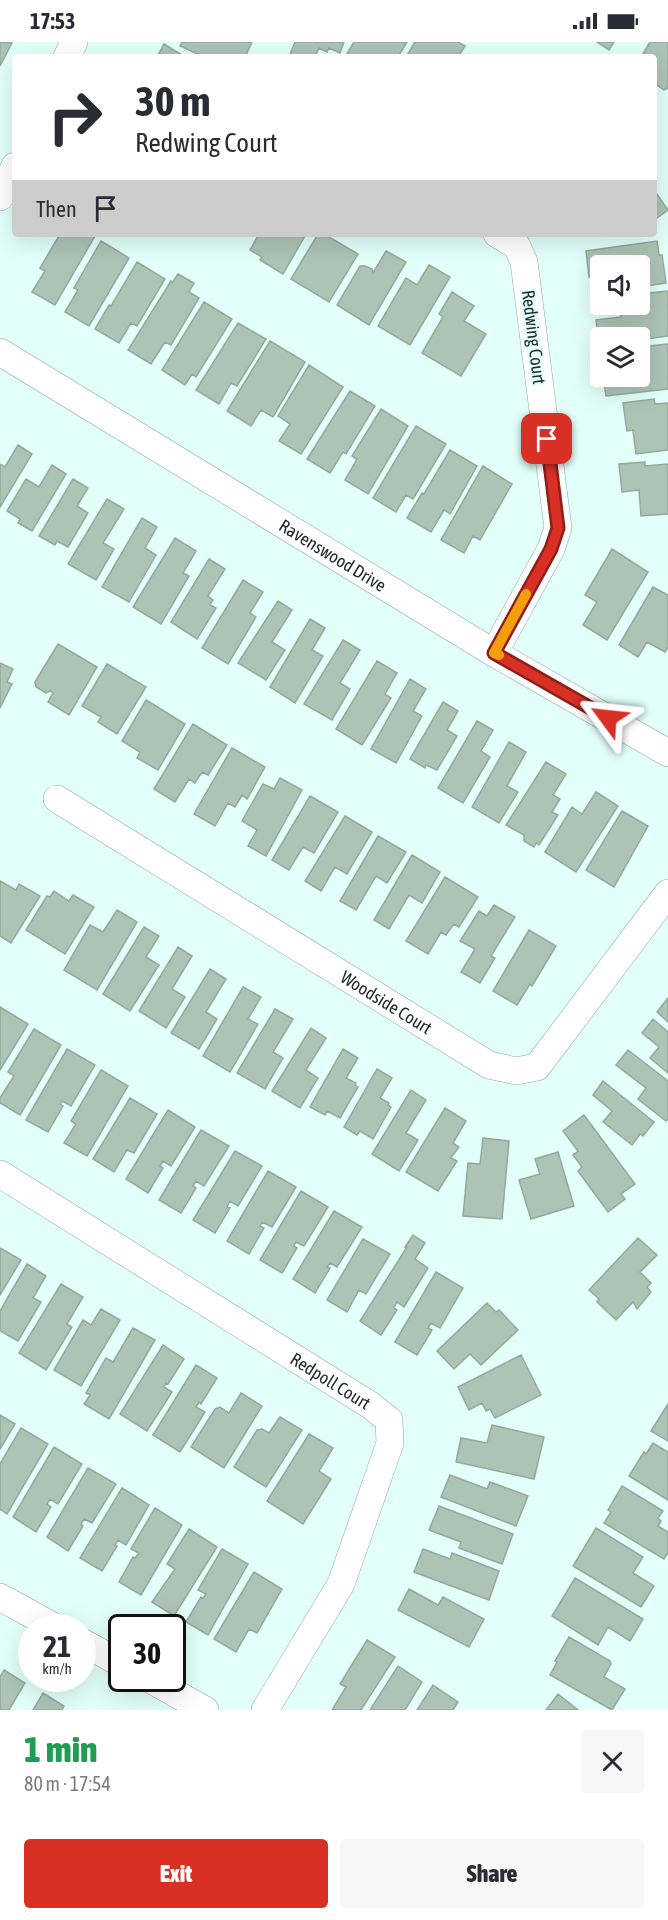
<!DOCTYPE html>
<meta charset="utf-8">
<style>
body{margin:0;font-family:"Asap Condensed",sans-serif;background:#f7f7f7;color:#2b2b33;height:100vh;display:flex;flex-direction:column;font-size:22px;white-space:nowrap}
*{box-sizing:border-box;margin:0}
p{font-size:20px;color:#7c7c81}
.icon{flex:none;width:33px;height:33px;fill:none;stroke:currentColor;stroke-width:2;stroke-linecap:round;stroke-linejoin:round}
.map{position:relative;height:1668px;overflow:hidden}
.sheet{display:flex;flex-direction:column;background:#fff;flex:1}
.sheet>*{flex:none}
.guide{position:absolute;left:12px;top:12px;width:645px;height:183px;border-radius:6px;box-shadow:0 6px 24px #0002;background:#fff;color:#2b2b33;overflow:hidden}
.fabs{position:absolute;left:590px;top:213px;display:grid;gap:12px}
.fabs a{display:grid;place-items:center;width:60px;height:60px;border-radius:6px;background:#fff;box-shadow:0 6px 24px #0002;font-size:30px}
.speed{position:absolute;left:18px;top:1572px;display:flex;gap:12px;font-size:30px;font-weight:700;text-align:center}
.speed>*{display:grid;place-content:center;width:78px;height:78px;border-radius:50%;background:#fff;box-shadow:0 6px 24px #0002;line-height:1}
.speed small{font-size:15px;font-weight:400}
.speed .limit{border:3px solid #111;border-radius:9px;background:#fff;color:#111}
.pin{position:absolute;display:grid;place-items:center;width:51px;height:51px;color:#fff;margin:-26px;border-radius:12px;box-shadow:0 3px 9px #0006}
.me{position:absolute;width:66px;margin:-33px;rotate:300deg;stroke-linejoin:round;filter:drop-shadow(0 0 4px #0008)}
.turn{display:flex;align-items:center;gap:21px;height:126px;padding:0 24px;font-size:27px}
.turn .icon{width:78px;height:78px;stroke-width:2.5}
.turn b{display:block;font-size:42px;line-height:51px}
.then{display:flex;align-items:center;height:57px;padding:0 24px;background:#0003;gap:12px;font-size:22px}
.round{display:grid;place-items:center;flex:none;width:63px;height:63px;border-radius:6px;background:#f7f7f7}
.head{display:flex;align-items:center;justify-content:space-between;height:102px;padding:0 24px}
h1{font-size:36px;font-weight:800;line-height:45px;color:#1e9e55}
.primary-button{display:flex;gap:12px;margin-top:auto;padding:12px 24px}
.primary-button a{flex:1;height:69px;border-radius:6px;background:#d93025;color:#fff;font-size:24px;font-weight:800;line-height:69px;text-align:center}
.primary-button a+a{background:#f7f7f7;color:#2b2b33}
.status{display:flex;justify-content:space-between;align-items:center;height:42px;padding:0 30px;background:#fff;direction:ltr}
.status svg{height:16px;fill:currentColor}
.map>svg:first-child{display:block}
.building{fill:#adc3b6;stroke:#93a99c;stroke-width:1.5}
.lines{fill:none;stroke-linecap:round;stroke-linejoin:round}
.minor-casing{stroke:#8da8a4;stroke-width:28}
.minor{stroke:#fff;stroke-width:27}
.route-casing{stroke:#8d1f18;stroke-width:15}
.route{stroke:#d93025;stroke-width:10}
.slow{stroke:#f59e0b;stroke-width:10}
.labels{text-anchor:middle;dominant-baseline:central;stroke-width:4.5;stroke-linejoin:round;paint-order:stroke}
.street-label{font-size:18px;fill:#212c2a;stroke:#e2fffa}
</style>
<div class="status"><b>17:53</b><svg viewBox="0 0 49 12"><path d="M0 12V9h3v3zM5 12V6h3v6zM10 12V3h3v9zM15 12V0h3v12zM26 1h20v11H26zM47 4h2v5h-2z"/></svg></div>
<div class="map">
<svg width="668" height="1668" viewBox="0 0 668 1668">
<rect width="100%" height="100%" fill="#e2fffa"/>
<!-- building -->
<path class="building" d="M0,0L12,1L0,24Z
M182,0H252L245,15H204L180,4Z
M295,0H344L340,11L329,6L327,10L319,6L315,15H289Z
M354,0H407L398,15L377,13L376,15H345Z
M415,0H458L465,4L458,15H406Z
M597,0H614L609,8Z
M650,0H668V46L664,48L654,41V15H641Z
M164,2L185,15H157Z
M654,148L668,168L654,178Z
M60,192H92L95,194L55,263L32,250L45,229L40,226Z
M259,192H306L283,232L260,218L262,215L250,208Z
M318,192H324L358,212L329,260L291,237Z
M101,199L129,216L89,284L65,270L78,248L74,246Z
M657,199L659,213H662L666,241L639,245V224H600V233L589,235L586,209Z
M386,209L406,220L369,283L337,263L360,224H365L372,227L373,231Z
M137,220L165,237L137,284L131,281L119,301L95,287L109,263L111,264Z
M429,223L450,235L410,303L378,284L406,236L417,243Z
M178,232L194,241L189,250L199,256L171,303L165,300L151,322L128,308L171,239L172,241Z
M668,249V294L639,298V296H600L599,303L596,278L621,275L619,262H639V252Z
M452,250L474,264L464,279L486,292L461,334L422,311L443,275L439,272Z
M204,260L232,277L196,335L192,332L185,343L162,328Z
M238,281L266,297L237,344L231,341L219,362L196,348Z
M270,299L305,320L273,375L261,368L251,384L227,369Z
M668,302V347L606,354L603,334H639V305Z
M309,323L343,345L301,412L279,399L290,382L278,374Z
M350,349L375,364L346,412L343,410L330,431L307,417Z
M654,357L655,362L668,361V408L636,412L633,388L627,389L623,361Z
M381,367L408,384L368,452L345,438L357,417L352,414Z
M416,384L446,402L413,457L406,453L396,470L373,456Z
M18,403L32,412L0,465V422L5,425Z
M450,408L477,424L450,472L444,468L431,490L407,476L422,451L424,452Z
M645,420V424L668,422V472L641,474L639,448L622,450L619,422Z
M52,423L66,432L32,489L18,481L20,477L7,469L26,437L39,445Z
M483,424L512,442L480,498L473,494L464,511L441,498Z
M73,437L88,446L77,464L88,471L68,505L57,499L55,503L39,494Z
M107,457L124,467L103,501L114,507L96,538L68,522Z
M142,476L157,485L145,506L156,513L129,560L102,545Z
M175,496L196,509L183,531L189,534L161,582L133,565Z
M612,507L648,530L607,598L583,583L597,560L585,553Z
M209,517L225,527L208,554L213,558L210,563L216,566L197,597L171,580Z
M243,538L263,550L250,571L256,575L228,622L202,606Z
M653,545L668,553V605L665,610L647,600L638,615L619,603Z
M278,559L292,568L272,600L285,608L266,638L238,621Z
M310,577L325,586L312,608L323,614L295,661L270,645Z
M343,598L360,608L340,641L350,647L332,678L304,662Z
M58,602L97,625L69,673L48,660L53,651L50,649L46,651L36,645L35,640Z
M377,619L397,631L385,652L391,656L362,703L336,687Z
M0,621L13,627L7,640L12,642L0,666Z
M107,622L146,645L117,692L98,680L101,675L82,664Z
M410,637L426,647L413,669L422,674L396,721L371,707Z
M146,658L185,682L158,728L137,716L140,710L122,699Z
M443,660L458,669L447,688L457,694L437,728L426,723L425,726L410,717Z
M477,679L493,688L481,709L490,715L463,761L438,746Z
M193,682L227,703L208,733L202,730L195,741L189,737L175,760L154,747Z
M509,700L526,710L507,744L518,750L499,781L472,765Z
M232,706L265,725L247,757L242,753L235,765L228,761L215,784L194,772Z
M546,720L566,732L553,753L560,757L552,770L558,773L539,803L536,801L534,805L524,799V793L506,783Z
M280,736L302,748L266,814L248,804L257,788L242,779L263,742L274,747Z
M596,750L618,764L576,830L545,810L572,765L582,772Z
M310,754L338,770L314,811L303,805L289,828L272,818Z
M622,769L648,784L614,845L586,828Z
M345,774L372,790L347,832L335,825L321,849L305,839Z
M378,794L406,810L387,841L376,834L356,868L340,859Z
M412,813L440,830L422,861L409,853L389,887L374,878Z
M445,835L478,855L459,885L454,882L446,893L441,890L428,912L406,899Z
M0,839L16,848L19,842L40,854L11,901L0,894Z
M54,849L69,859L73,853L94,865L65,912L26,888L47,854L50,855Z
M494,863L515,875L491,914L495,916L480,941L461,930L475,907L460,899L479,869L487,874Z
M117,868L137,880L97,948L64,928L90,883L103,890Z
M144,885L159,894L146,915L159,923L130,969L103,952Z
M529,888L556,904L532,944L530,942L517,963L493,949Z
M178,905L192,914L172,947L185,955L166,986L139,969Z
M210,927L226,937L206,970L217,977L199,1007L171,991Z
M243,945L261,955L248,977L258,982L230,1030L203,1014Z
M668,956V980L657,970Z
M0,965L28,982L0,1028Z
M275,967L293,977L273,1010L283,1016L265,1047L237,1031Z
M653,977L668,990V1031L650,1016L659,1005L642,991Z
M311,986L326,996L306,1028L318,1036L300,1066L272,1049Z
M34,987L61,1003L20,1073L0,1061V1056L14,1034L8,1030Z
M67,1007L95,1023L71,1064L62,1059L60,1062L63,1064L48,1090L26,1078Z
M343,1007L358,1016L346,1036L356,1041L355,1043L358,1045L340,1076L327,1069L325,1073L310,1065Z
M628,1008L668,1039V1077L666,1079L638,1057L646,1046L616,1023Z
M377,1027L392,1036L380,1056L389,1061L388,1063L391,1065L373,1097L360,1089L357,1093L344,1085Z
M101,1028L128,1044L87,1114L64,1101L76,1082L71,1079Z
M603,1039L654,1080L643,1094L640,1092L632,1103L603,1080L612,1069L593,1053Z
M411,1048L426,1058L406,1091L418,1098L399,1129L372,1112Z
M130,1056L157,1072L134,1111L127,1108L114,1130L93,1117Z
M445,1066L466,1079L453,1101L459,1105L451,1116L457,1119L438,1149L406,1130Z
M168,1068L195,1085L171,1124L163,1119L160,1124L163,1126L148,1151L126,1137Z
M584,1073L635,1142L621,1152L625,1157L608,1170L578,1129L582,1125L573,1113L578,1109L563,1089Z
M201,1088L229,1104L204,1144L196,1139L193,1144L196,1146L181,1171L159,1158Z
M483,1096L509,1099L502,1177L463,1174L468,1121L480,1122Z
M235,1109L262,1124L238,1164L230,1159L227,1165L230,1166L215,1191L193,1178Z
M558,1110L574,1164L531,1177L519,1138L540,1132L535,1117Z
M268,1129L296,1145L272,1185L262,1180L260,1184L264,1186L249,1212L227,1199Z
M301,1149L328,1165L304,1204L296,1200L294,1204L297,1206L282,1231L260,1218Z
M334,1169L362,1185L337,1225L330,1221L327,1225L330,1226L315,1251L293,1237Z
M413,1193L425,1201L415,1217L428,1226L404,1265L397,1260L394,1266L397,1268L381,1293L360,1279L407,1205H405Z
M638,1196L657,1213L640,1230L651,1241L647,1245L651,1250L637,1267L633,1260L616,1278L597,1260L599,1257L589,1248Z
M363,1197L390,1212L366,1252L359,1248L347,1270L327,1258Z
M0,1206L21,1218L0,1253Z
M27,1222L46,1234L33,1256L41,1260L18,1299L0,1289V1269Z
M436,1230L463,1246L440,1286L431,1281L428,1286L432,1288L417,1313L395,1300Z
M61,1242L83,1255L67,1282L72,1285L46,1328L19,1311Z
M487,1261L496,1270L499,1268L518,1288L481,1323L470,1312L454,1327L437,1309Z
M101,1267L120,1278L81,1344L54,1328L83,1278L91,1283Z
M133,1286L155,1298L109,1377L84,1362L90,1353L86,1351L106,1316L113,1320Z
M163,1303L184,1317L168,1342L166,1341L164,1345L172,1350L147,1389L120,1372Z
M521,1313L541,1353L495,1376L490,1367L486,1369L482,1361L469,1368L458,1345Z
M196,1323L217,1336L201,1362L199,1360L196,1365L205,1370L180,1410L153,1393Z
M241,1351L262,1364L224,1426L191,1405L215,1367L220,1365L229,1371Z
M668,1362V1399L651,1389Z
M0,1373L15,1382L0,1407Z
M280,1375L302,1388L266,1445L234,1425L257,1388L262,1387L269,1391Z
M492,1383L544,1395L534,1437L456,1420L461,1396L487,1401Z
M21,1386L48,1402L7,1472L0,1467V1422Z
M309,1392L333,1406L319,1429L331,1437L303,1482L267,1459Z
M653,1401L668,1410V1458L629,1434L644,1410L646,1412Z
M54,1405L82,1422L58,1462L50,1457L47,1462L51,1465L36,1490L13,1475Z
M88,1426L116,1442L92,1481L84,1477L81,1482L83,1484L68,1509L47,1495Z
M450,1433L487,1447L490,1440L528,1454L516,1484L441,1455Z
M622,1444L663,1469L658,1476L661,1479L658,1484L668,1490V1511L664,1517L604,1481L611,1470L608,1468Z
M122,1446L149,1463L126,1503L118,1498L115,1503L117,1504L102,1529L80,1516Z
M439,1464L513,1492L502,1522L459,1506L461,1500L429,1488Z
M155,1466L182,1483L141,1553L119,1540L133,1515L135,1516L139,1511L131,1507Z
M596,1486L643,1515L633,1531L654,1544L641,1565L573,1524Z
M189,1487L217,1505L174,1574L152,1560L175,1527L167,1522Z
M222,1507L248,1522L208,1593L186,1580L201,1555L203,1556L206,1552L198,1548Z
M423,1507L450,1517L452,1511L499,1529L489,1558L414,1530Z
M254,1530L282,1547L257,1591L249,1587L236,1610L214,1597Z
M575,1536L643,1577L630,1599L608,1585L598,1603L552,1574Z
M409,1547L438,1563L443,1555L484,1577L469,1605L398,1568Z
M569,1595L610,1619L611,1622L604,1635L625,1647L612,1668L550,1633L557,1620L555,1619Z
M367,1598L395,1615L361,1668H332L346,1645L340,1642Z
M398,1624L422,1640L405,1668H370Z
M4,1628L25,1641L9,1668H0V1635Z
M433,1643L458,1660L453,1668H417Z
M43,1651L64,1664L62,1668H33Z
M558,1652L578,1668H546Z"/>
<g class="lines">
<defs>
<g id="minor">
<path d="M67,15L74,0"/>
<path d="M0,155L15,124"/>
<path id="s1" d="M0,310L494,611L668,711"/>
<path d="M494,611L551,507L558,486L524,220L517,204L497,192"/>
<path id="s2" d="M57,757L489,1023L516,1029L537,1025L668,851"/>
<path id="s3" d="M0,1132L370,1363L389,1378L390,1401L341,1542L265,1668"/>
<path d="M0,1555L56,1586"/>
<path d="M82,1600L122,1622"/>
<path d="M148,1636L205,1668"/>
</g>
</defs>
<!-- minor casing -->
<use href="#minor" class="minor-casing"/>
<!-- minor -->
<use href="#minor" class="minor"/>
</g>
<g class="lines">
<defs>
<path id="route" d="M547,397L558,486L551,507L494,611L608,676"/>
</defs>
<!-- route casing -->
<use href="#route" class="route-casing"/>
<!-- route -->
<use href="#route" class="route"/>
<!-- slow -->
<path class="slow" d="M499,613L494,611L526,552"/>
</g>
<g class="labels">
<!-- street labels -->
<g class="street-label">
<text transform="translate(534 295) rotate(83)">Redwing Court</text>
<text stroke="none"><textPath href="#s1" startOffset="390">Ravenswood Drive</textPath></text>
<text stroke="none"><textPath href="#s2" startOffset="387">Woodside Court</textPath></text>
<text stroke="none"><textPath href="#s3" startOffset="390">Redpoll Court</textPath></text>
</g>
</g>
</svg>
<div class="fabs">
<a><svg class="icon" aria-label="sound" viewBox="0 0 24 24"><path d="M4 9h4l5-4v14l-5-4H4zM17 9q2 3 0 6"/></svg></a>
<a><svg class="icon" aria-label="layers" viewBox="0 0 24 24"><path d="M12 4l9 5-9 5-9-5zM3 14l9 5 9-5"/></svg></a>
</div>
<div class="speed"><div>21<small>km/h</small></div><div class="limit">30</div></div>
<div class="pin" style="left:547px;top:397px;background:#d93025"><svg class="icon" aria-label="arrive" viewBox="0 0 24 24"><path d="M6 21V4h12l-3 4 3 4H6"/></svg></div>
<svg class="me" style="left:608px;top:676px" viewBox="-20 -20 40 40"><path d="M0-17L14 15 0 8-14 15z" fill="#d93025" stroke="#fff" stroke-width="4"/></svg>
<div class="guide">
<div class="turn"><svg class="icon" aria-label="right" viewBox="0 0 24 24"><path d="M7 20v-9h11M14 6l5 5-5 5"/></svg><div><b>30 m</b>Redwing Court</div></div>
<div class="then">Then<svg class="icon" aria-label="arrive" viewBox="0 0 24 24"><path d="M6 21V4h12l-3 4 3 4H6"/></svg></div>
</div>
</div>
<section class="sheet">
<div class="head"><div><h1>1 min</h1><p>80 m · 17:54</p></div><a class="round"><svg class="icon" aria-label="close" viewBox="0 0 24 24"><path d="M6 6l12 12M18 6L6 18"/></svg></a></div>
<div class="primary-button"><a>Exit</a><a>Share</a></div>
</section>
